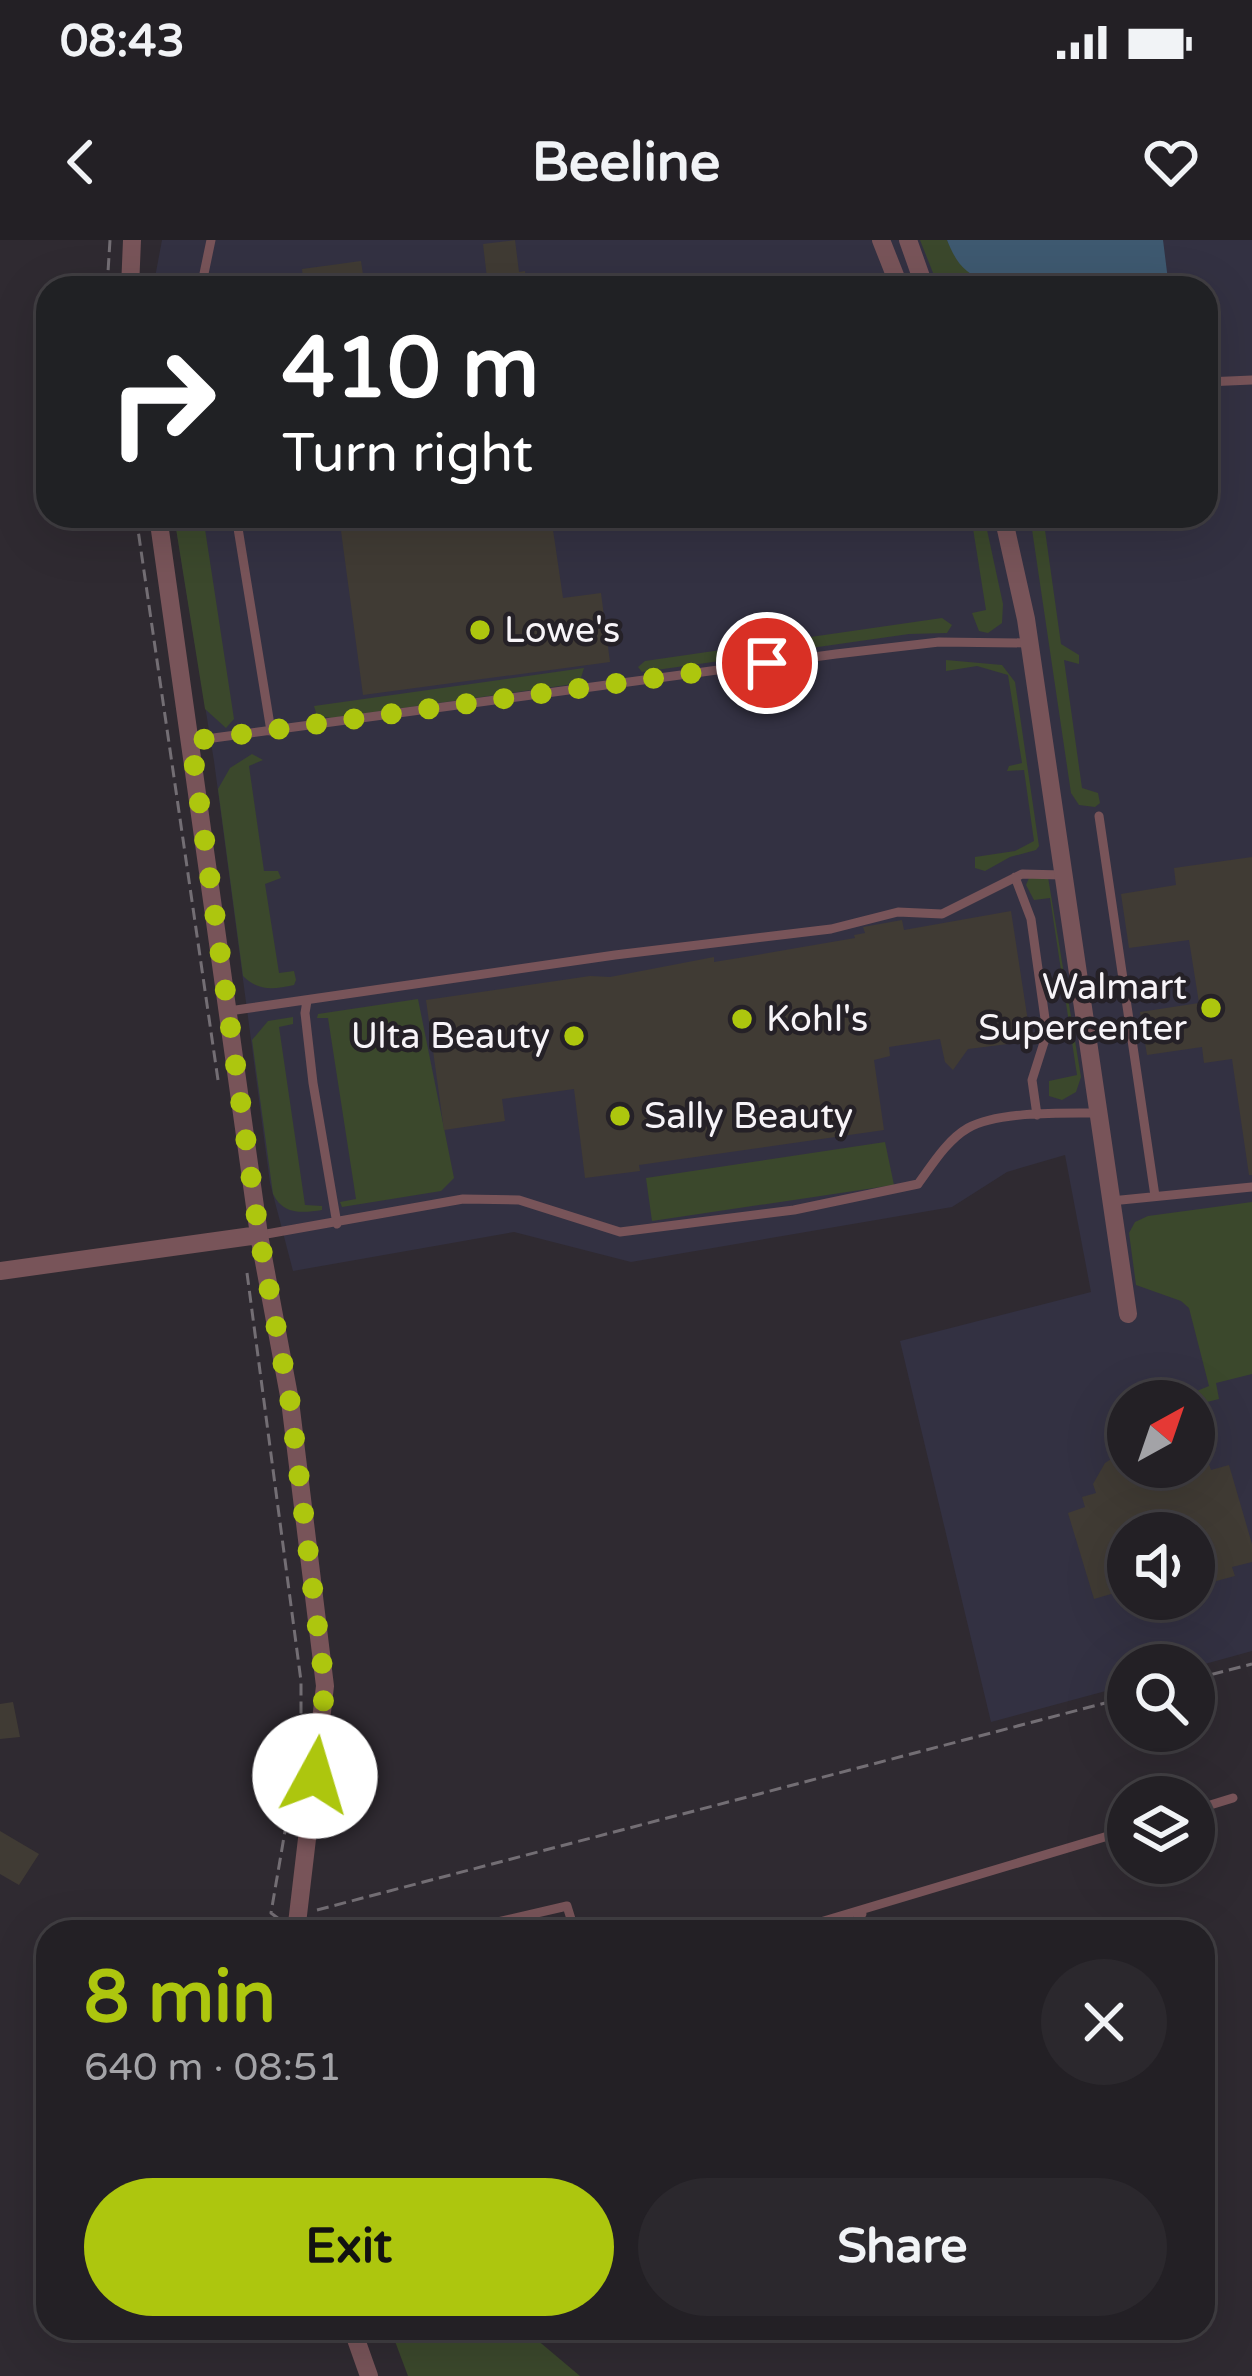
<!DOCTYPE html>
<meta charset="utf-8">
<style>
body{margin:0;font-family:"Varela Round",sans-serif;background:#2b282d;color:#f1f3f6;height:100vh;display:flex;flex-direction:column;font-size:45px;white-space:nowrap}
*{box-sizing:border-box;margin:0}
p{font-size:39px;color:#a3a3a7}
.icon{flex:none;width:66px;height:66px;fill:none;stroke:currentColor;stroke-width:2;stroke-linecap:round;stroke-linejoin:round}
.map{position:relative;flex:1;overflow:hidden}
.sheet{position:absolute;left:36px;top:1680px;width:1179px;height:420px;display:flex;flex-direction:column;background:#232025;border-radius:36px;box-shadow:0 12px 48px #0002,0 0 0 3px #403e42}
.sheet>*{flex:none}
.hud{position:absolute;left:36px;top:36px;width:1182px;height:252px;border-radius:36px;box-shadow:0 12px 48px #0002,0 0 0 3px #403e42;background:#202124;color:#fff;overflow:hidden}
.needle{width:78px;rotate:40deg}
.tools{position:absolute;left:1107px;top:1140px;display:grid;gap:24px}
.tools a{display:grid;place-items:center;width:108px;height:108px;border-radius:50%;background:#232025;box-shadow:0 12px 48px #0002,0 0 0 3px #403e42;font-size:60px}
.pin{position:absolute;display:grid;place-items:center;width:102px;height:102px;color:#fff;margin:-51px;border:6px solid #fff;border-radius:50%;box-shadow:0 3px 12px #0007}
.me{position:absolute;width:132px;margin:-66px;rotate:6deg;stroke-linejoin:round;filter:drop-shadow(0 0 9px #0008)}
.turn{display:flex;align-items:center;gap:42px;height:252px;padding:0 48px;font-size:54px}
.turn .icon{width:156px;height:156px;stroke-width:2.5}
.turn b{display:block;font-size:84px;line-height:102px}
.round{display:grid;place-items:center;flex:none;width:126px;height:126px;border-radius:63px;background:#2b282d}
.summary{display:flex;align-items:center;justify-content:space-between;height:204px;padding:0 48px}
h1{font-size:72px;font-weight:700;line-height:90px;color:#adc60e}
.cta{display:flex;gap:24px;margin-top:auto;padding:24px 48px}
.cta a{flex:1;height:138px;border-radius:72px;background:#adc60e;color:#111;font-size:48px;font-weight:700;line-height:138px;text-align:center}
.cta a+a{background:#2b282d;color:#f1f3f6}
.status{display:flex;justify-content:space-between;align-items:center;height:84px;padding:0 60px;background:#232025;direction:ltr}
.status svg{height:33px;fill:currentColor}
header{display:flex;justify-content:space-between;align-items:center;height:156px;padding:0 48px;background:#232025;font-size:54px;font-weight:700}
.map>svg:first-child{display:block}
.commercial{fill:#333142;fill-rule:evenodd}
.green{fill:#3b482c}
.water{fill:#3e5970}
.building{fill:#403b34}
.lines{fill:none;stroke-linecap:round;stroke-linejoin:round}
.path{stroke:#736e74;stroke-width:3;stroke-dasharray:12 6;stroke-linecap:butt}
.lane{stroke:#785459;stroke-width:9}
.street{stroke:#785459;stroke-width:18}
.route{stroke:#adc60e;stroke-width:21;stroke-dasharray:0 37.8}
.poi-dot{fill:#adc60e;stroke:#252127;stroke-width:4.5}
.labels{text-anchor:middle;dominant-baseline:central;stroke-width:9;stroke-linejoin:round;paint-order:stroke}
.poi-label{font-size:36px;fill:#f7f4f8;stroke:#252127;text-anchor:start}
</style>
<div class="status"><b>08:43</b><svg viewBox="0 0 49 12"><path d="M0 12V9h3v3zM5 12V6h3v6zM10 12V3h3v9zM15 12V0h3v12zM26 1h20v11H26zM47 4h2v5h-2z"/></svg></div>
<header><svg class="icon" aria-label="back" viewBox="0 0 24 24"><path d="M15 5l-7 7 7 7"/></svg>Beeline<svg class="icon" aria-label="heart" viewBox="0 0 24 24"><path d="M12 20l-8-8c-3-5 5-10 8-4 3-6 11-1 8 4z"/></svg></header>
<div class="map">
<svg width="1252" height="2136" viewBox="0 0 1252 2136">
<rect width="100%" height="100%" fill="#2f2a31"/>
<!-- commercial -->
<path class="commercial" d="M162,0H1252V1411L1194,1427L1128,1425V1445L991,1482L900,1101L1091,1052L1065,915L1007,932L952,967L631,1022L514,992L293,1031L270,943L214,521L174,276H1206V48H153ZM1128,1161H1194V1227H1128ZM1128,1293H1194V1359H1128Z"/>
<!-- green -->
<path class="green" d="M920,0H947C959,28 992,42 1020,48H939Z
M174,276H203L234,479L226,488L205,469Z
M971,276H984L1003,364L1002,383L988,393L979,391L972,373L986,370Z
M1030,276H1043L1061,404L1079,415V424L1064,420L1082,548L1098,553L1100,563L1095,567L1079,565L1071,553Z
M942,378L952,385L947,393L909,394L642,432L638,427L645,421Z
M946,420L1002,425L1015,442L1039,606L1036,610L1010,617L985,631L975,628V617L1015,611L1034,601L1024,530L1007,531L1009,526L1022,523L1008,435L977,426L946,431Z
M584,428L580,441L574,444L332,478L317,476L314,466Z
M252,514L263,520L249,526L264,631H278L281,638L265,644L279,733L294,731L296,740L294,745C274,749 259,752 243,736L218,549L230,528Z
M1048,637L1081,837L1076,852L1062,860L1049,856V841L1077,835L1050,658L1034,660L1026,645L1029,638Z
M418,759L454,938L441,951L342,967L340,962L356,959L328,778H317L318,774Z
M293,777V784L279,787L305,965L322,966V970C302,973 283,975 273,954L252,800L268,781Z
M885,902L894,945L652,981L646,938Z
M1252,962V1134L1216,1143L1219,1159L1203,1163L1194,1159L1192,1153L1209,1146L1189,1068L1181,1061L1136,1045L1129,993L1135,982L1148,976Z
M390,2088H523L580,2136H408Z"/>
<!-- water -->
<path class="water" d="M947,0H1163L1169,48C1126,48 998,58 967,31C957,23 952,12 947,0Z"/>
<!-- building -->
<path class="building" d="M515,0L519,32L525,31L527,48H430L487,38L483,4Z
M361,21L365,48H304L302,29Z
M339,276H551L563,358L601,353L610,422L363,455Z
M1252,617V935H1249L1232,819L1204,823L1202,807L1147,815L1140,772L1199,763L1189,700L1129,708L1121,654L1176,645L1174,628Z
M1011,671L1031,801L968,809L953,830L945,822L940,799L889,807L890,816L874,820L884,890L639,925L640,931L585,938L574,849L502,859L505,881L444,890L426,760L590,736L610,737L714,717V722L751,716L855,698L854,695L865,693L863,687L902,680L904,690Z
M1128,1208V1227H1194L1208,1221L1211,1230L1229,1225L1252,1304V1322L1232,1327L1235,1336L1209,1343L1211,1353L1194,1358V1293H1128V1361L1121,1363L1118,1352L1094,1359L1068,1273L1085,1267L1082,1257L1096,1253L1093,1244L1105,1223Z
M13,1462L20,1497L0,1499V1464Z
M0,1591L39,1614L19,1645L0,1634Z"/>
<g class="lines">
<!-- path -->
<path class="path" d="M107,48L110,0
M136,276L218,840
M247,1033L301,1441V1488
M1194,1439L1252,1424
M317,1670L1128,1457
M279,1679L271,1673L298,1515"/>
<!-- lane -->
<path class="lane" d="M201,48L211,0
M1206,142L1252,140
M236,276L271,491
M191,501L836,414L939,402L1029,403
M1099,576L1155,956
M1015,637L1031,679L1047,793L1032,840L1037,875
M307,761L305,773L313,843L337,984
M229,771L615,715L831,689L898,672L942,674L1022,634L1063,635
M1111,961L1252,947
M261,995L463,959L519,960L620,992L794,970L918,944C932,925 947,900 968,888C998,871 1063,873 1098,873
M1194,1570L1233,1558
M454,1692L567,1666L575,1692
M787,1692L1128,1590
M846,1692L862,1674"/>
<!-- street -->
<path class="street" d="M881,0L900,48
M908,0L925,48
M130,48L132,0
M158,276L259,995L290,1161L325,1446L296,1692
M1003,276L1026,379L1128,1074
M0,1031L259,995
M352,2088L369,2136"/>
</g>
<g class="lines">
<!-- route -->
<path class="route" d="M315,1536L325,1447L313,1351L290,1161L259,995L191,501L767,423"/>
</g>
<!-- markers -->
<g class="poi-dot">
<circle cx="480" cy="390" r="12"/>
<circle cx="1211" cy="768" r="12"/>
<circle cx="742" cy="779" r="12"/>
<circle cx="574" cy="796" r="12"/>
<circle cx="620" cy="876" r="12"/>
</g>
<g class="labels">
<!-- poi labels -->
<g class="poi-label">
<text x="504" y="390">Lowe's</text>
<text x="1187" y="747" text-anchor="end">Walmart<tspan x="1187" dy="41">Supercenter</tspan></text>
<text x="766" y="779">Kohl's</text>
<text x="550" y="796" text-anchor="end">Ulta Beauty</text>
<text x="644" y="876">Sally Beauty</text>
</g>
</g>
</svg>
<div class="tools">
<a><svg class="needle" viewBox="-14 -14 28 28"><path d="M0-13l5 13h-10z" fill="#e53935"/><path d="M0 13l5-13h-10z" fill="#a3a3a7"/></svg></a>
<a><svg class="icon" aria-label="sound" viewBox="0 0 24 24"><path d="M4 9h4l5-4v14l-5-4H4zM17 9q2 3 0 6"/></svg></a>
<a><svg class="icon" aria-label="search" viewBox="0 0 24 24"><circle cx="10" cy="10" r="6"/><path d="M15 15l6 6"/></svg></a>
<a><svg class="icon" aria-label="layers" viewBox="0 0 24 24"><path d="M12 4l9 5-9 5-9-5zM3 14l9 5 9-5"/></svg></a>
</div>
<div class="pin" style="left:767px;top:423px;background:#d93025"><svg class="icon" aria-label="arrive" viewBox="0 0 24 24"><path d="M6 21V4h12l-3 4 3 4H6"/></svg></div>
<svg class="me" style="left:315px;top:1536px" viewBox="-20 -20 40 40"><circle r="19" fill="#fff"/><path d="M0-13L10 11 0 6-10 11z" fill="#adc60e"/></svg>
<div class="hud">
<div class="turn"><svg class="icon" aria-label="right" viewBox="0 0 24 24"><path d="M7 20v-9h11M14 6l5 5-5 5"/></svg><div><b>410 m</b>Turn right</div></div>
</div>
<section class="sheet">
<div class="summary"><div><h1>8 min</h1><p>640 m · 08:51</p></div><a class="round"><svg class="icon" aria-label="close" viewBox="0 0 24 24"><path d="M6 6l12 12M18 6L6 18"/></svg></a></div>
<div class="cta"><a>Exit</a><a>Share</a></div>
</section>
</div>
